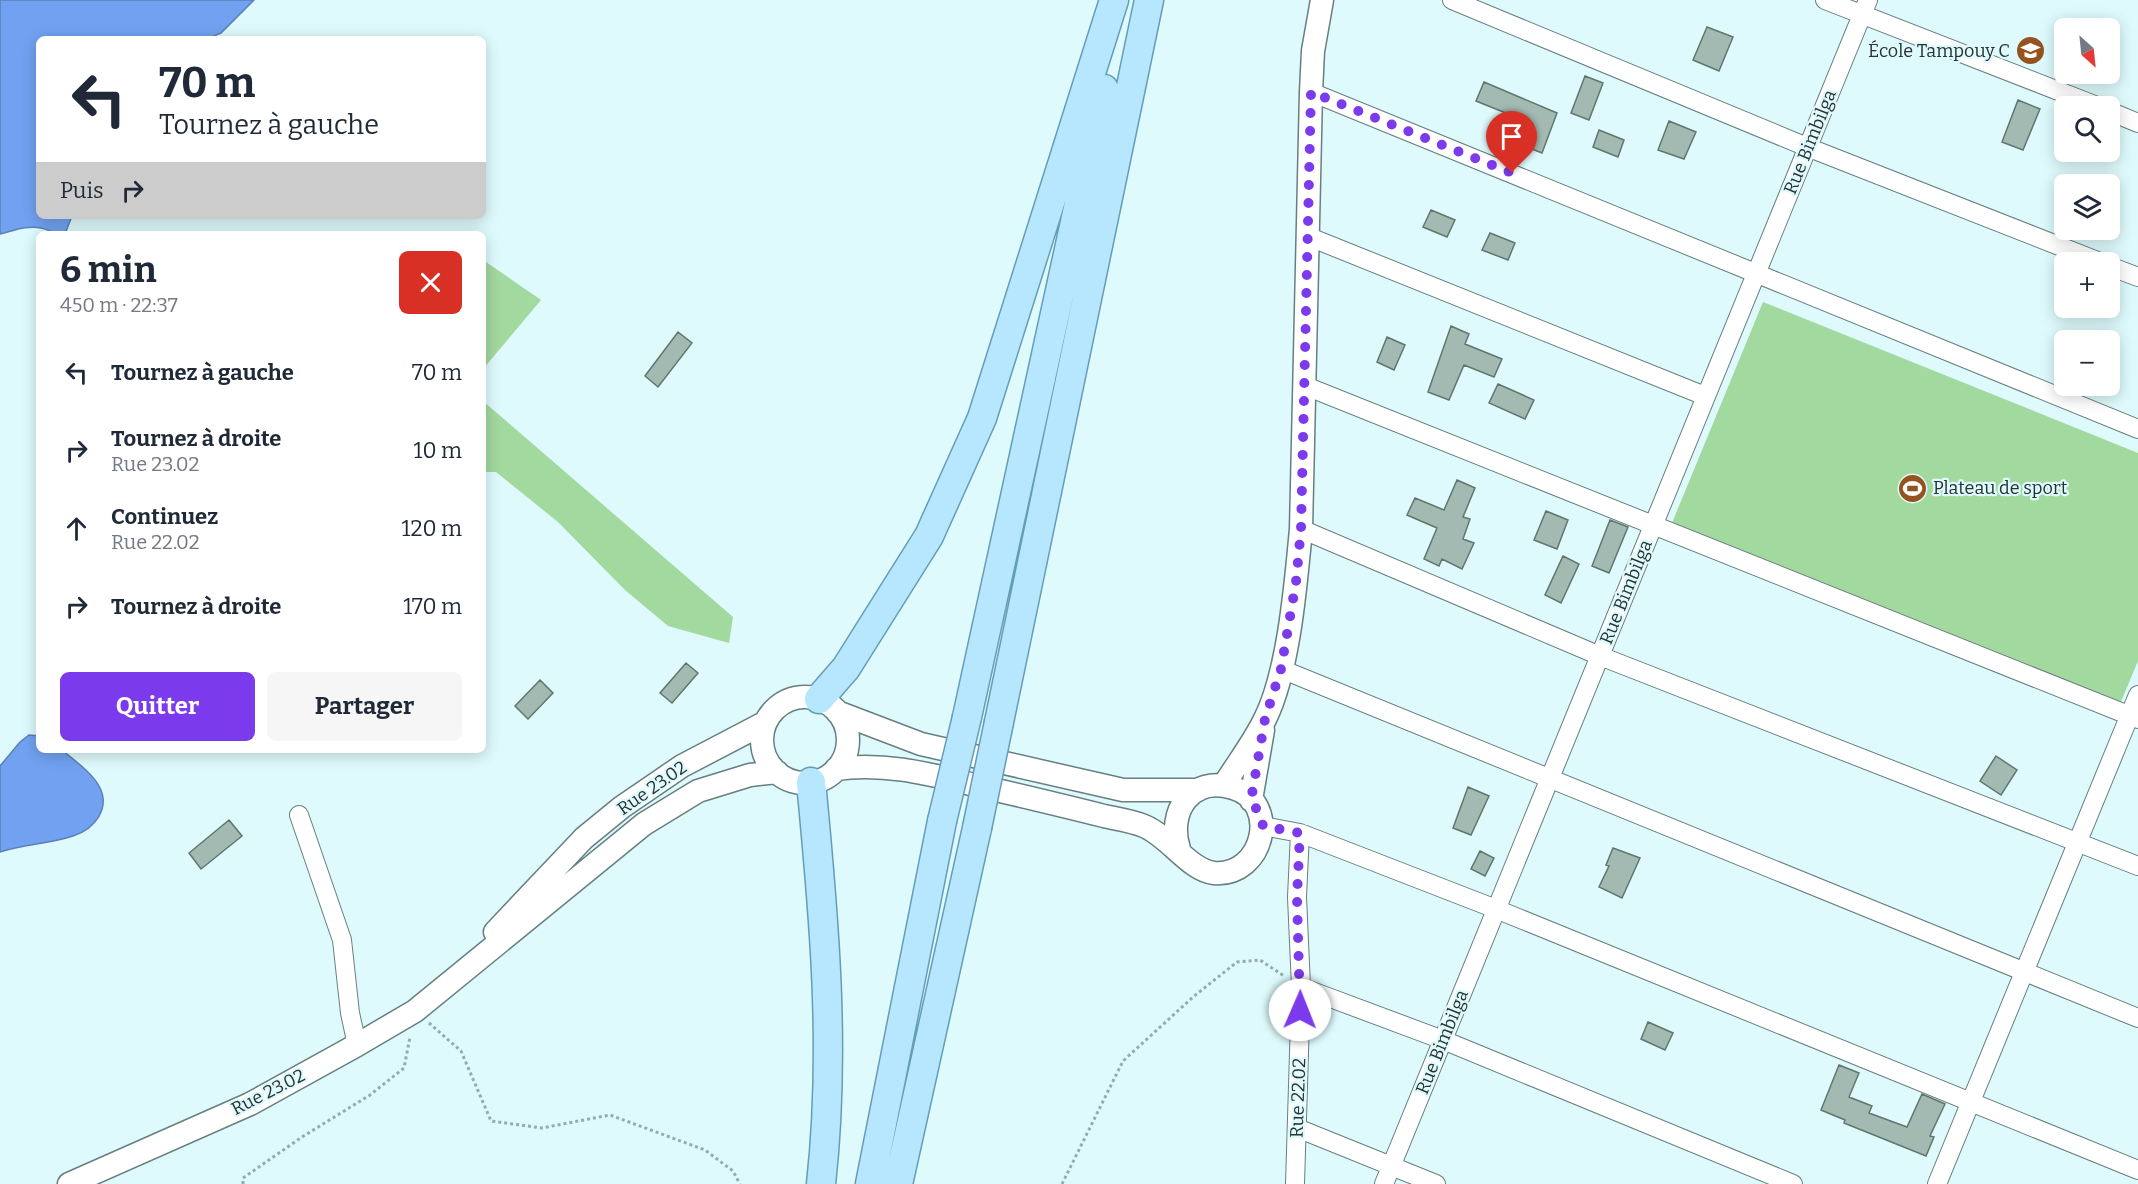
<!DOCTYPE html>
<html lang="fr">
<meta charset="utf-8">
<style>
body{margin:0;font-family:Bitter,serif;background:#f6f6f7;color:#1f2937;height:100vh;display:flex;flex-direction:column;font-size:22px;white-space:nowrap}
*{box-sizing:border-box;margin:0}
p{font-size:20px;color:#747a83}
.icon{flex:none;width:33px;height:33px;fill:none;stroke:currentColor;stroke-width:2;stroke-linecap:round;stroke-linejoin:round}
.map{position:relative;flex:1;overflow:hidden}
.panel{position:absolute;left:36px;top:231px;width:450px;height:522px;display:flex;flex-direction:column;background:#fff;border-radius:9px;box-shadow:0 3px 15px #0003}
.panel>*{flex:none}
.banner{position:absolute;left:36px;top:36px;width:450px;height:183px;border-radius:9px;box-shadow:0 3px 15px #0003;background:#fff;color:#1f2937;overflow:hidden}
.needle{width:39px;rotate:153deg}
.controls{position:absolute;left:2054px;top:18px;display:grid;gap:12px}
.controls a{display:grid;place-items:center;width:66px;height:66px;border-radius:9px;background:#fff;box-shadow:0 3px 15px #0003;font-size:30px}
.pin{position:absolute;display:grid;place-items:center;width:51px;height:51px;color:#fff;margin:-62px -26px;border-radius:50% 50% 50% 0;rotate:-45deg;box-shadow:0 0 6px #0007}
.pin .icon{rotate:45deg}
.me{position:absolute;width:66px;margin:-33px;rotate:1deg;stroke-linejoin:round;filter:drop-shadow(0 0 4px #0008)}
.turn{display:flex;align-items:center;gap:21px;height:126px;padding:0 24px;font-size:27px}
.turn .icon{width:78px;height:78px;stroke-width:2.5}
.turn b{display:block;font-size:42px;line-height:51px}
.then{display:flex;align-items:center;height:57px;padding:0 24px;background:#0003;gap:12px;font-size:22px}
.round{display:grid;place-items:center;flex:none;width:63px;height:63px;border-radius:9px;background:#f6f6f7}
.headline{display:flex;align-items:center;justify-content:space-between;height:102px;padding:0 24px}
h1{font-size:36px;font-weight:700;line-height:45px}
.action{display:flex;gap:12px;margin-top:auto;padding:12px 24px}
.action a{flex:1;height:69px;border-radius:9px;background:#7c3aed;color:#fff;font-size:24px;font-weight:700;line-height:69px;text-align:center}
.action a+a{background:#f6f6f7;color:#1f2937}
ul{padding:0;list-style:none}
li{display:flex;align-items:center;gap:18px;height:78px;padding:0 24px}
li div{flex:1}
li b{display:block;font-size:22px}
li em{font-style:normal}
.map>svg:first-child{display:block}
.green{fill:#a2d99e}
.water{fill:#71a1f0;stroke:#5b80b7;stroke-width:1.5}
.building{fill:#a2bab2;stroke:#60766e;stroke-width:1.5}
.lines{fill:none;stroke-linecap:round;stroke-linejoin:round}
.minor-casing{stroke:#667f81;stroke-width:20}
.tertiary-casing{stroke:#667f81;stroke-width:25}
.primary-casing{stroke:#659db7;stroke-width:31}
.path{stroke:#96abad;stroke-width:3;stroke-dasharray:3 3;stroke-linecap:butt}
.minor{stroke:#fff;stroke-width:18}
.tertiary{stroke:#fff;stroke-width:22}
.primary{stroke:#b6e7fe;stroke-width:28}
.primary-bridge-casing{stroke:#659db7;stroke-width:31;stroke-linecap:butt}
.primary-bridge{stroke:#b6e7fe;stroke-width:28}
.route{stroke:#7c3aed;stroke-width:10;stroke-dasharray:0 18}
.labels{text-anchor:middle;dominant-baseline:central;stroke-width:4.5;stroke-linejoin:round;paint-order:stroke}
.poi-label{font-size:18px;fill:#283233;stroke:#defafc;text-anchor:end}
.street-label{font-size:18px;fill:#283233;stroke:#defafc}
</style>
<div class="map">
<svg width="2138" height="1184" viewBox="0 0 2138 1184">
<rect width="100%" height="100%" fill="#defafc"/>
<!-- green -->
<path class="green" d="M483,260L541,300L483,369Z
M1763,302L2138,453V661L2120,704L1672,523Z
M483,401L733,617L729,643L668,626L625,590L558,522L496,472H483Z"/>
<!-- water -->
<path class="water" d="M0,0H254L221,33L206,39H39V216H72L65,234C51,234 51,230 41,228C27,225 13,231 0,234Z
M29,735L39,736V750H62C74,760 91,772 99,786C111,808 95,829 73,836C49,844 24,844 0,852V766L20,742Z"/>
<!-- building -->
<path class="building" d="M1707,27L1733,37L1719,71L1693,60Z
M1585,76L1603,83L1589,120L1571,113Z
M1484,82L1557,113L1542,153L1524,146L1533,124L1476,101Z
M2018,100L2040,109L2023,150L2002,142Z
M1669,121L1696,132L1684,159L1658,150Z
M1599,130L1624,140L1618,157L1593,147Z
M1431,210L1455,220L1447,237L1423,227Z
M1490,233L1515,243L1508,260L1482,250Z
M1451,326L1469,334L1465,344L1502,359L1494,377L1464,365L1449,400L1428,392Z
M678,332L692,343L658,387L645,376Z
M1387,337L1405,345L1394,370L1377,362Z
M1498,384L1534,400L1525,419L1489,403Z
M1457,480L1475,488L1463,517L1470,519L1463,539L1474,543L1462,569L1442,559L1439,566L1424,559L1437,528L1407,515L1415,498L1444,510Z
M1546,511L1568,520L1557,549L1534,540Z
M1610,520L1628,527L1609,573L1592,566Z
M1563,556L1579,564L1561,603L1545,595Z
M686,663L698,673L672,703L660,693Z
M540,680L553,693L528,719L515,706Z
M1996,756L2017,770L2001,795L1980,781Z
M1468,787L1489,796L1471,835L1453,828Z
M229,820L242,836L201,869L189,853Z
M1613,848L1640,858L1622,898L1599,887L1609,866L1606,865Z
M1480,851L1494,858L1485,876L1471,869Z
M1648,1022L1673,1033L1665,1050L1641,1039Z
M1839,1065L1859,1073L1849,1097L1872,1106L1869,1113L1907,1127L1922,1094L1945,1104L1930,1136L1934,1137L1926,1156L1844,1123L1845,1120L1821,1110Z"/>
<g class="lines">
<defs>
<path id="minor" d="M1452,0L1807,147L2100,262
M1825,0L2097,106
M1311,92L2138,429
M2109,111L2138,123
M1307,236L1705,396
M2109,266L2138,277
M1303,385L2138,719
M1301,529L1600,656L2138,866
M1281,669L2138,1018
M299,815L342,940L350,1013L357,1045
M1263,826L1300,833L1496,909L2138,1170
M1301,987L1443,1040L1793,1184
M1297,1128L1436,1184
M1295,1184L1301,987L1297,897L1300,833
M1384,1184L1868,0
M1937,1184L2138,695"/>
<path id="tertiary" d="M762 740a43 43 0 1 1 86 0a43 43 0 1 1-86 0Z
M837,712L921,744L1123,790H1198
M836,769C884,762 929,774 975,785C1018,795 1061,805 1104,816C1117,819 1132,821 1144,826C1170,837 1189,870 1214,873C1264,877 1281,802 1233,788C1191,775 1167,812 1179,849
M1224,785C1237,764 1254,742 1265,719C1289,671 1296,582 1301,529L1311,92L1313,51L1322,0
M1251,800L1263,730
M495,932L584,838L622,807L682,766L766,722
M69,1184L250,1104L357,1045L415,1011L644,824L698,791L750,775L777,772"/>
<path id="primary" d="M819,699L846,668L929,536L982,418L1114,0
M967,717L1104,89
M999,722L1149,0
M811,782C824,916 836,1050 821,1184
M870,1184L942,821
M898,1184L977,828"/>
</defs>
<!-- minor casing -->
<use href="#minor" class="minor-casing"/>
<!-- tertiary casing -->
<use href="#tertiary" class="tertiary-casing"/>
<!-- primary casing -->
<use href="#primary" class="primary-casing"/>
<!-- path -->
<path class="path" d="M429,1023L461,1051L491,1121L542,1128L610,1115L705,1150L733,1171L740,1184
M243,1184V1178L302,1137L370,1095L404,1068L410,1037
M1062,1184L1123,1061L1193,997L1237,962L1260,960L1284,976"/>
<!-- minor -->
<use href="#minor" class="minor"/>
<!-- tertiary -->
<use href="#tertiary" class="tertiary"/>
<!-- primary -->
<use href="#primary" class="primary"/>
<defs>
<path id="primary-bridge" d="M942,821L967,717
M977,828L999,722"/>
</defs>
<!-- primary-bridge casing -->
<use href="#primary-bridge" class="primary-bridge-casing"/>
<!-- primary-bridge -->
<use href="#primary-bridge" class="primary-bridge"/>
</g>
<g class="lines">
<!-- route -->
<path class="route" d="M1300,1010L1297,897L1300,833L1263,826L1260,815L1251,800L1265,719L1281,669L1296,582L1301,529L1311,92L1512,173"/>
</g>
<!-- icons -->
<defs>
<symbol id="school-disc" viewBox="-11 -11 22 22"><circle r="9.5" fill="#94531f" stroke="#defafc"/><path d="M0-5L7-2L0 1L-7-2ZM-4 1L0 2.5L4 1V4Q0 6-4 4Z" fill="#fff"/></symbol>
<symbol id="stadium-disc" viewBox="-11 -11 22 22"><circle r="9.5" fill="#94531f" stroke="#defafc"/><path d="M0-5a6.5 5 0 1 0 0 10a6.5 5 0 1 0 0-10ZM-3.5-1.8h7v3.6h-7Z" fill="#fff"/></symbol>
</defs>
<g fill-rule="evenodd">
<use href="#school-disc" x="2014" y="34" width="33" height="33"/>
<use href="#stadium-disc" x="1896" y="472" width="33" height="33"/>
</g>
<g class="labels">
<!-- poi labels -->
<g class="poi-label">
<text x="2010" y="51">École Tampouy C</text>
<text x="1933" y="488" text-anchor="start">Plateau de sport</text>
</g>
<!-- street labels -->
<g class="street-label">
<text transform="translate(1810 142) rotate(-68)">Rue Bimbilga</text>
<text transform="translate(1626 592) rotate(-68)">Rue Bimbilga</text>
<text transform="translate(652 788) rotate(-35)">Rue 23.02</text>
<text transform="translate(1442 1042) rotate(-68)">Rue Bimbilga</text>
<text transform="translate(268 1092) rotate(-27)">Rue 23.02</text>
<text transform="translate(1298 1098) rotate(-88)">Rue 22.02</text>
</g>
</g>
</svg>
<div class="controls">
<a><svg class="needle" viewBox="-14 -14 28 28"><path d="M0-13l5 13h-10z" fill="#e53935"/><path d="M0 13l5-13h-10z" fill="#747a83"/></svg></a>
<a><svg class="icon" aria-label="search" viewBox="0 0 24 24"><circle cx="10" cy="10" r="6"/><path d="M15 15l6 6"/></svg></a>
<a><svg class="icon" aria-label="layers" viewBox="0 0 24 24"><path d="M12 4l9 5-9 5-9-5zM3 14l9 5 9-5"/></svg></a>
<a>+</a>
<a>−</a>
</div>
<div class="pin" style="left:1512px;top:173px;background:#d93025"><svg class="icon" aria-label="arrive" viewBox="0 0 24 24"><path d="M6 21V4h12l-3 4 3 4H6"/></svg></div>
<svg class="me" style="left:1300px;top:1010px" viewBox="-20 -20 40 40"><circle r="19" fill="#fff"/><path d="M0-13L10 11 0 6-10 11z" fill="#7c3aed"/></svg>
<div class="banner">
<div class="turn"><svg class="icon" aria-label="left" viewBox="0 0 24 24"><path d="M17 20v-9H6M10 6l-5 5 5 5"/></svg><div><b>70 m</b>Tournez à gauche</div></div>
<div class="then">Puis<svg class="icon" aria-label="right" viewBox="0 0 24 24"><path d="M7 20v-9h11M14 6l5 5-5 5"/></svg></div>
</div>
<section class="panel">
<div class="headline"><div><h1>6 min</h1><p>450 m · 22:37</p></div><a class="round" style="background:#d93025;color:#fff"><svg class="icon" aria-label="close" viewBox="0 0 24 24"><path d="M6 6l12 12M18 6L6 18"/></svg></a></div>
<ul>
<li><svg class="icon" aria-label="left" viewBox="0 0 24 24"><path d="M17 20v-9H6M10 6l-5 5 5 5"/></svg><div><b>Tournez à gauche</b></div><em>70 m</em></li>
<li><svg class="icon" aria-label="right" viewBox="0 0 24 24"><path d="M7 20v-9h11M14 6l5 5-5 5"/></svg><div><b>Tournez à droite</b><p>Rue 23.02</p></div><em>10 m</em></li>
<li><svg class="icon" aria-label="ahead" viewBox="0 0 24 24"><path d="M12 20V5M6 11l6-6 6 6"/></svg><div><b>Continuez</b><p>Rue 22.02</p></div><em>120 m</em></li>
<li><svg class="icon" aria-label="right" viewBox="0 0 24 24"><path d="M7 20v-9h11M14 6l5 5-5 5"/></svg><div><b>Tournez à droite</b></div><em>170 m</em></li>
</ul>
<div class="action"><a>Quitter</a><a>Partager</a></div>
</section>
</div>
